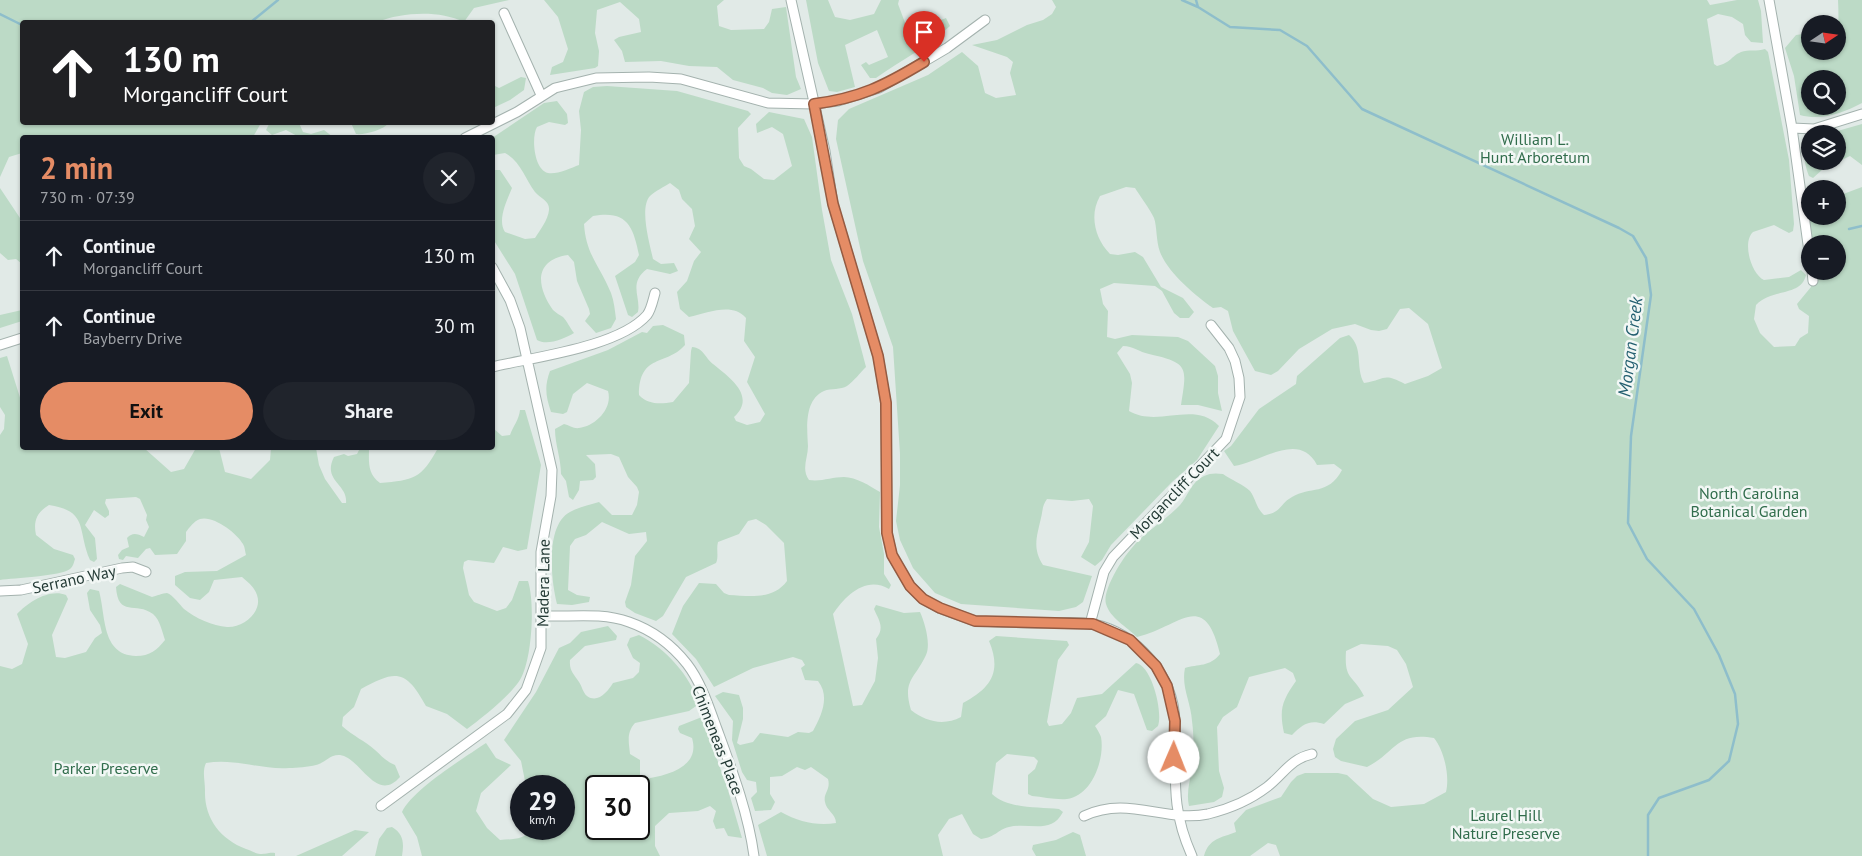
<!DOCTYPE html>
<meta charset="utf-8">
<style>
body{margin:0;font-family:"PT Sans",sans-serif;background:#20242c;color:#f1f3f6;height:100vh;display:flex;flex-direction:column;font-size:19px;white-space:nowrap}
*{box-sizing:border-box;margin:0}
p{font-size:16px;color:#9ea1a6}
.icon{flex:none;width:28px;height:28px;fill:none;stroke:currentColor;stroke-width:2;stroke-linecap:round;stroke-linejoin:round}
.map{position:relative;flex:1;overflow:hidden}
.details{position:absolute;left:20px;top:135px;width:475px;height:315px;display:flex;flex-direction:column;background:#171b24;border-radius:5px;box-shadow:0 1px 4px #0004}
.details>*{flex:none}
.banner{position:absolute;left:20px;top:20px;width:475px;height:105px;border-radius:5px;box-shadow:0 1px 4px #0004;background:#202124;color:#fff;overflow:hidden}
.needle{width:32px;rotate:77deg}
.fabs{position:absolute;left:1801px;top:15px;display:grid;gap:10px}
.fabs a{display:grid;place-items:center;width:45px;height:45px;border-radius:50%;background:#171b24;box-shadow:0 1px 4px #0004;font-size:25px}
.speed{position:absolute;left:510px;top:775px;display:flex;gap:10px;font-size:25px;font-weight:700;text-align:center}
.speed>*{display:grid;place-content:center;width:65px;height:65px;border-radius:50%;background:#171b24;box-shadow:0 1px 4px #0004;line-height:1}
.speed small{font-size:12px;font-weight:400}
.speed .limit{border:2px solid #111;border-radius:8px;background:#fff;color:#111}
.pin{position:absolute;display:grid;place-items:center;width:42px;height:42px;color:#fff;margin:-51px -21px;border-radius:50% 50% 50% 0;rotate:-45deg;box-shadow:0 0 5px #0007}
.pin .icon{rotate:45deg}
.me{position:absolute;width:55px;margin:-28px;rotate:1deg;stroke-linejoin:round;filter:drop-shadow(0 0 4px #0008)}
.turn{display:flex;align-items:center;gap:18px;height:105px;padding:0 20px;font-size:22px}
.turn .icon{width:65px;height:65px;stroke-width:2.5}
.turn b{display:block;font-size:35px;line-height:42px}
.round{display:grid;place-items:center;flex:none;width:52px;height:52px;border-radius:26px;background:#20242c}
.headline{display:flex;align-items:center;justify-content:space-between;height:85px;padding:0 20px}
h1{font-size:30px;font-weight:700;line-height:38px;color:#e58c65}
.action{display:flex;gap:10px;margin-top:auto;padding:10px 20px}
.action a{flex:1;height:58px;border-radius:30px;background:#e58c65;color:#111;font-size:20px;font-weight:700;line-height:58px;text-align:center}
.action a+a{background:#20242c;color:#f1f3f6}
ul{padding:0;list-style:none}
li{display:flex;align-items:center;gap:15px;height:70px;padding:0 20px;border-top:1px solid #363941}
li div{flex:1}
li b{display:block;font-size:19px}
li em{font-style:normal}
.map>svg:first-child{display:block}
.green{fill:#bcdac6;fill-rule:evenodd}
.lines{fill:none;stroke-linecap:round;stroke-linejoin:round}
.stream{stroke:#8ebecb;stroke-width:2.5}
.minor-casing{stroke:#a4b2ae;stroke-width:11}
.minor{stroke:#fff;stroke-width:9}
.route-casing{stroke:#955b42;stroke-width:12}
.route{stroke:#e58c65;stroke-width:9}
.labels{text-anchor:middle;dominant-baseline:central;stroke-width:5;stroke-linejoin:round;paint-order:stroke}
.park-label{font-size:16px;fill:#316d4c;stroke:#f2f7f5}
.street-label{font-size:16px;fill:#233a35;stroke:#f2f7f5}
.water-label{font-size:18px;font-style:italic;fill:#235f70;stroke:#f2f7f5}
</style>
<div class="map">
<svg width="1862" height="856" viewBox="0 0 1862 856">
<rect width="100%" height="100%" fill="#e1eae7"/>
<!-- green -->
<path class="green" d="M0,0H509L474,8L464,22C439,10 403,12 377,22H22V122L261,123L253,137L22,138V153L9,157L0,177Z
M544,0H724L717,6L719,26L731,30L764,29L769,22L772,9L786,7L796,77L801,89L787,95L772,93L763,88L733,80L717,67L689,66L661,61L625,62L622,51L614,40L619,37L641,32L639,19L620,2L597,10L595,33L599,51L598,66L595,68L550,75L552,67L563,62L568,49L558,17Z
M806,0H828L835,17L850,20L874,14L881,0H899L898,4L907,28L923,27L946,18L950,26C928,47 901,60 876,78H870L861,65L866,62L869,65L888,57L877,30L845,45L855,87L837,92L829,91L818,63Z
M1052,0H1707L1710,5L1737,0H1758L1761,11L1763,43L1751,42L1745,35L1743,24L1732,17L1718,14L1707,19L1714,64L1717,66C1732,62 1730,57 1741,52C1748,49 1757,52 1765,49L1768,52L1789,160L1794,224L1793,231L1789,233L1774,225L1753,232C1742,242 1751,274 1764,280L1789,277L1801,270L1806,275C1801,297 1772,288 1756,305L1754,319L1760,333L1774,347L1795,346L1800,338L1808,333L1809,316L1799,309L1797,304L1811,287L1808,271H1838V244H1813L1805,200L1810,198V216H1838V196L1862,187V856H1280L1276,845L1268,843L1250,856H1204C1209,838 1221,838 1236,832L1234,823L1246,810L1281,797L1291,782L1297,776L1305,773H1338L1347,775L1373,799L1391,807L1424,804L1446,792C1450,776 1444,750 1434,738C1396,731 1395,753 1367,767L1341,761L1335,757L1333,749L1336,739L1355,721L1388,710L1413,687L1406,664L1397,650L1388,646L1361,644L1346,651C1344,681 1353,674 1364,696L1345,704L1324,724C1309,719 1302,725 1292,735L1284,733C1279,709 1282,701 1296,681L1293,673L1285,668L1249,677L1237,707L1223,717L1217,727L1219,771L1224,788L1222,797L1214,802L1189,806C1186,793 1190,781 1192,768C1194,752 1194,736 1192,721C1191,702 1181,687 1185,668C1198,664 1210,667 1220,654C1204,587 1179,628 1137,637C1127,627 1110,618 1106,604C1102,591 1122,559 1131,549C1144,532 1165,521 1180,505C1188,496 1191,482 1204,476C1210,473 1216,473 1223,474C1230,479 1244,485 1250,491C1256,499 1256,508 1264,515C1282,513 1279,504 1292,497C1310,486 1328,496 1342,470L1334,464L1317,465C1299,430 1260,463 1234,466L1224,451L1231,446L1259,409L1296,384L1297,376L1340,338L1349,335C1364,348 1355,367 1364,383C1386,380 1382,372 1405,384L1428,376L1442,368L1428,324L1409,308L1400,309L1387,329L1379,331L1371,330L1355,324L1332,329L1299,349L1278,371L1271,375L1255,371L1233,331L1228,311L1221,307L1213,308C1196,296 1168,273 1160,252C1156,241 1157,226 1154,218C1150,209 1140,196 1135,188L1126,187L1100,196C1089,215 1095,239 1110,254L1118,255L1135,252L1143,257L1161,287L1183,298L1194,312L1189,318H1180L1174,313L1162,291L1155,286L1114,283L1100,289L1103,304L1108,311L1107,337L1115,339L1132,335L1178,337L1188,341L1215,366L1218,376V393L1222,411L1198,405H1181C1187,367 1189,363 1149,354C1139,352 1133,346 1123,346L1117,353L1130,374L1132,383L1129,411C1158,428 1194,400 1219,426L1197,460L1172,482L1111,545L1102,560L1095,566L1081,557L1089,542L1093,506L1089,499L1072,501L1047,499C1042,506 1043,510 1041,518C1037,536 1032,548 1043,565L1092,576L1083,602L1076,607L1059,611L961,604L935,593L913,568L900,540L896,521L900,485V454L893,347L863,261L836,139L838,120L849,109L928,75L962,52L978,66L985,93L996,98L1016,95L1010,73L1013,62L1007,57L972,45L997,40L1027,25L1043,20L1052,14L1056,7Z
M1838,0H1862V103C1843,113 1821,121 1800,115L1794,76L1785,48L1796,35L1810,33V51H1838C1838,33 1839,18 1838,0ZM1810,79H1838V106H1810Z
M521,77L526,78L524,90L510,100L493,108V85L499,88Z
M607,86L677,91L748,111L751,114L738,128L739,158L744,166L751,169L764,179L774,180L792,166L783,134L772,127L757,133L756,124L769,112L804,119L812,137L822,210L831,260L852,314L866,367C860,373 854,381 847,386C841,390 831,388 824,391C804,400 807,428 808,446C808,458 801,469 809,480C821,482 832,477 844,477C856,477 870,486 880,492L879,527L884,554V574L891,585L889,589C866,575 845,596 833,614L853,706L862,705L875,681L878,658L876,639C885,627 879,621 874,609L876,605L904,613L920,612C925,623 931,644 926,655C915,679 902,680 911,710C926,722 944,726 961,717L963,703C991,688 1002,672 989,641L996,636L1067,641L1069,645L1058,660L1047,722L1049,726L1062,724L1071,713L1077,698L1102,694L1136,663C1152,666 1163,712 1158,726L1152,731L1147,730L1134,694L1118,690L1106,716L1095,726C1097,729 1100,734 1101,737C1105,759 1092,796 1067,799C1056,800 1043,797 1032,796L1028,794V775L1035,769L1038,761L1034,757L1007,754L996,763L992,794C1008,809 1038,807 1059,809L1063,812C1051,835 1029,822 1009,827C997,830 996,837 981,839L973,834L962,814L949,819L938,835L943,856H767L758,825L781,812C799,822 817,826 836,823C836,814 826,810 825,802C823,793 831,790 828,779L811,767L805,770L797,767L782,776L770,777V794L775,802L771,810L755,811L751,798L757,792L756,782L747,780L742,772L732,740L733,721L715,696L723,692L739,695L743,708V719L737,743L740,745L753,742L760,733L788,737L798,732L809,733L813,731C822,715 830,696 818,681L805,680L801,668L805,665L802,660L793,657L753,668L714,687L696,659L672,634L683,606L699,583L716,584L724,593L729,595C750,596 773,600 787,581L784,543L766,525L756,519L748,521L739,534L718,542C716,549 719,557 716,563L686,577L663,616L656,621L635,613L626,607L625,602L631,585L635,556L647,541L646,532L629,534L602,522L586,535L575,539L570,546L568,590L577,595L590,597L589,602L572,605L557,604C551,581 545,525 570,512C579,507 590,505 599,502L612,515H632L637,505L639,492L637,487L628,477L619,457L611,454L586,455L595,464L596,477L593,480L580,481L579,490L573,500L569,497L566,481L561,474C561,458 555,445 555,429L564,424C569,425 574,429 579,428C595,426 613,409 608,391L587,383L573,394L567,412L563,414L551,412C546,397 544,387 550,371L608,350L642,332L647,333L653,326L663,325L684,335L685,345C667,366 639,353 639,395C648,405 661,404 673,402L689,383L691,351L692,347C704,348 705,358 713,364C729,377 757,396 734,417L736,421L747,425L760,422L765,414L747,382L755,357L744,341L746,318C732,302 708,313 689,317L680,309L677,292L687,281L694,261L701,252L689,239L695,226L692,209L682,199L679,190L670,183C664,187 655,191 650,196C639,208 650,245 653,259L661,264L674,263L678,271L670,274L647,269C628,283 641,297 638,312L632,317L628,315L615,276L635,262L639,255C633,226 627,210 593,216L584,224C586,255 600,266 611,293C614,301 615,311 616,319L611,328L596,333L585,321L590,314L589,309L577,281L574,262L568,255C534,260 536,286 553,310C556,313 560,315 563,317C567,321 570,328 574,333C564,339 547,346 537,340L515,274L493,239V170H500L512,188C507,200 497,220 505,232L525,239L535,238C540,230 548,220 549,210C550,201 540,198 535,192C525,179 521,162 505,153L493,155L492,138L544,103L557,101L567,114L568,123L565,125L549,122L537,127C531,137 534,170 548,173C556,175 571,168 579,165L581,130L579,111L584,92L593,87Z
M270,122L299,123L303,132L311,134L324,130L333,137H299L286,130L272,135L266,130Z
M351,123L389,122V123C383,130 365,135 356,134Z
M1862,124V165L1850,156L1823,169L1813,178L1809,176C1805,166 1800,146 1810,139V161H1838V134H1827Z
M0,188L22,221V264L16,259L8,260L0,253Z
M22,310V321L0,328V315Z
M7,356L22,404V448H144L171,472L184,469L196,448H219L225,472L251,479L270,460L271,448H316L319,465L325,479L342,503H346C348,484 322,481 334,457L344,454L348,456L357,454L360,448H369C369,461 367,474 380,483C414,480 421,479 438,448H492L493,428L502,436L510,435C513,426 519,420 520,410H525L541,465L527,549L518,551L503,547L494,563L468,560L464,562L463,568L469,595L474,602L497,611L506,608L512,600L519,581H528C535,603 532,655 522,676C515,692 482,718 467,729L447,714L426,706C406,670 397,669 361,689L354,707L343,717L342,726C353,736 365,741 375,750C383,757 384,760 395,765L400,777C376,804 361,758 340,755C330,754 325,763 316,765C308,767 297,768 289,768C261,770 235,758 206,763C202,771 205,781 205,790C204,818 220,839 246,849C250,850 256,854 260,854C267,854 269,852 275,853V856H0V666L12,669L22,664L28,644L17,614C28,602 50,588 66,595L68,599L52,635L56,657L65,658L86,652L95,638L102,633L100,625L90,610L87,593L90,589L99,591C106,615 101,655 136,656C150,656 157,650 165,640C162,631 160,620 153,614C136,601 118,618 116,587L120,584L152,597C156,596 163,593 167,593C173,595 180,605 184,609C195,618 213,626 227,627C243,628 263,612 257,595C255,588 248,582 242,577L214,580L209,592L200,600L190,598L175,585V576L185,572L217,571L246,555C245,552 245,547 243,544C237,533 213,515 200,519C194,521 189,528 186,532V541L177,554L155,555L150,548L146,549L138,558L126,556L123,560L119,559L118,555L122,550L129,547L127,538C133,532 137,534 144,537L149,527L146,520L147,515L140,499L136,497L106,499L105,503L109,511V515L105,518L94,510L85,525L95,538L97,559L94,562L90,560C77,530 89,511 49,505C37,512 33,521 36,535L54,549L73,555L75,559C74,562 73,567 70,569C61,576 14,578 0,580V435L4,429L5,415L0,407V358Z
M608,626L617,636L616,640L585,646L570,660C569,671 574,674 579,682C582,686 583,693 587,696C598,704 608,691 613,683L633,678L639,672L640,663L633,658L627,645L630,638L639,635C666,649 690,675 699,704L689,711L635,723C626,733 629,742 630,754L640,760V778L644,779C665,776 701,768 692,738L680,733L678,729L679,726L702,717L728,790L742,838L728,836L724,828L716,829L713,821L716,811L710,806L698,811L669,813L655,826V846L660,856H422L417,837L402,812C413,789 464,758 486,743L496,758L511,765L481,793L476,811L487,828L500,840C512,839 525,840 531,829H564V786H526L521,761L504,740L536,692L559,648L570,643L581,632ZM596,786H639V829H596Z
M392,827C404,834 404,844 402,856H375L379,839L387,828Z
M355,830L369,832L342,856H296Z
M1073,832L1080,835L1086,856H1036L1032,849L1033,845L1056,840Z"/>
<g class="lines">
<!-- stream -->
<path class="stream" d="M1182,0L1198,7
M1196,0L1198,7L1230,27L1280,30L1307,46L1362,109L1619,228L1633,236L1646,258L1651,295L1631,436L1628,523L1647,559L1694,609L1719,655L1735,694L1738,724L1729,761L1709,780L1659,798L1648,815V856
M0,14L22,25
M251,22L278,0
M1849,229L1862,226"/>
<defs>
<path id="minor" d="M791,0L825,151L833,204L878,356L886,403L887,533L892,555L910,586L923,599L939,608L975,621C998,622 1020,623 1043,623C1059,623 1077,621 1093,624C1137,633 1174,676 1175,722C1177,774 1169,805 1192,856
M1769,0L1792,128L1810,259
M504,13L541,95
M1792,128L1814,129L1862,114
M465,138L517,112L555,88L596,78L649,77L681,79L768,103L814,104L838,101L879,88L947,48L985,20
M1812,271L1813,281
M0,345L22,338
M492,367C534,357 619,347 647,315C651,310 653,300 655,293
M0,591L21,590L122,568L133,567L146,572
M543,616C572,617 601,612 629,622C652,630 672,645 687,664C701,682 709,707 717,729C732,770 748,812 754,856
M1090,624L1104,572L1113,557L1226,439L1240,397L1239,378L1235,361L1229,348L1211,325
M381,806L507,714L526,690L541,648V552L551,496L552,470L520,328L510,300L492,267
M1084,816C1128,795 1165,823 1208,814C1229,809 1250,800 1267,787C1284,774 1290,759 1312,754"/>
</defs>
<!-- minor casing -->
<use href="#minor" class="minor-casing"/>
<!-- minor -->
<use href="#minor" class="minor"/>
</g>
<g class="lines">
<defs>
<path id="route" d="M924,62C884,86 860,98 814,104L833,204L878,356L886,403L887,533L892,555L910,586L923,599L940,608L975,621L1093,624L1130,640L1156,666L1167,686L1175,721L1174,758"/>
</defs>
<!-- route casing -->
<use href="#route" class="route-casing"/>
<!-- route -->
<use href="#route" class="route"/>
</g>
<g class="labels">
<!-- park labels -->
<g class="park-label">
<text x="1535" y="139">William L.<tspan x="1535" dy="18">Hunt Arboretum</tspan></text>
<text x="1749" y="493">North Carolina<tspan x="1749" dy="18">Botanical Garden</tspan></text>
<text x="106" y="768">Parker Preserve</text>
<text x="1506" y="815">Laurel Hill<tspan x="1506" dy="18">Nature Preserve</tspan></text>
</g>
<!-- street labels -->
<g class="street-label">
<text transform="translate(1174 493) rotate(-46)">Morgancliff Court</text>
<text transform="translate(74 579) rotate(-12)">Serrano Way</text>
<text transform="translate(543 583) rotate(-89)">Madera Lane</text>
<text transform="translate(718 740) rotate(69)">Chimeneas Place</text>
</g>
<!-- water labels -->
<g class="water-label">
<text transform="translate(1630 347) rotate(-83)">Morgan Creek</text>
</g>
</g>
</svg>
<div class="fabs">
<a><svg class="needle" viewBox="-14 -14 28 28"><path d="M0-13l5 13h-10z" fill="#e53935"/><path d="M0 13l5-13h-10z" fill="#9ea1a6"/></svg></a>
<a><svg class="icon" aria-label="search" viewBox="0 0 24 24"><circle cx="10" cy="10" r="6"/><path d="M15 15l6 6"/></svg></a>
<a><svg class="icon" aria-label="layers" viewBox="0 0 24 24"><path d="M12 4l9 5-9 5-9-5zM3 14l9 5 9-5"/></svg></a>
<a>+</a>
<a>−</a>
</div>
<div class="speed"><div>29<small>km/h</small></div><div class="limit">30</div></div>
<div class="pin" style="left:924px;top:62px;background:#d93025"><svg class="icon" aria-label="arrive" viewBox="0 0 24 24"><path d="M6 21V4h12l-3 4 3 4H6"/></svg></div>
<svg class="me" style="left:1174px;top:758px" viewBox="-20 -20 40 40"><circle r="19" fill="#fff"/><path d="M0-13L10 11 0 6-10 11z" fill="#e58c65"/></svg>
<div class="banner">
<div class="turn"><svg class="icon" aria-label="ahead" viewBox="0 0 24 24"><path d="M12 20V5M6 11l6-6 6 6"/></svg><div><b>130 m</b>Morgancliff Court</div></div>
</div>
<section class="details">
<div class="headline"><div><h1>2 min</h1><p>730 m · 07:39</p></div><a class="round"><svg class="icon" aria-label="close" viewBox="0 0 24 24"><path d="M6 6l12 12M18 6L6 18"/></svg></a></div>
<ul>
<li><svg class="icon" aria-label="ahead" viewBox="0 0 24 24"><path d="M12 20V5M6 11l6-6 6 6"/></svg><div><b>Continue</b><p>Morgancliff Court</p></div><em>130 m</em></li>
<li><svg class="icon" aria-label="ahead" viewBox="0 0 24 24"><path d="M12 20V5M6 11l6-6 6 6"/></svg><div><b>Continue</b><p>Bayberry Drive</p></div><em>30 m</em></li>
</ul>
<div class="action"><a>Exit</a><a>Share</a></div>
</section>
</div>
